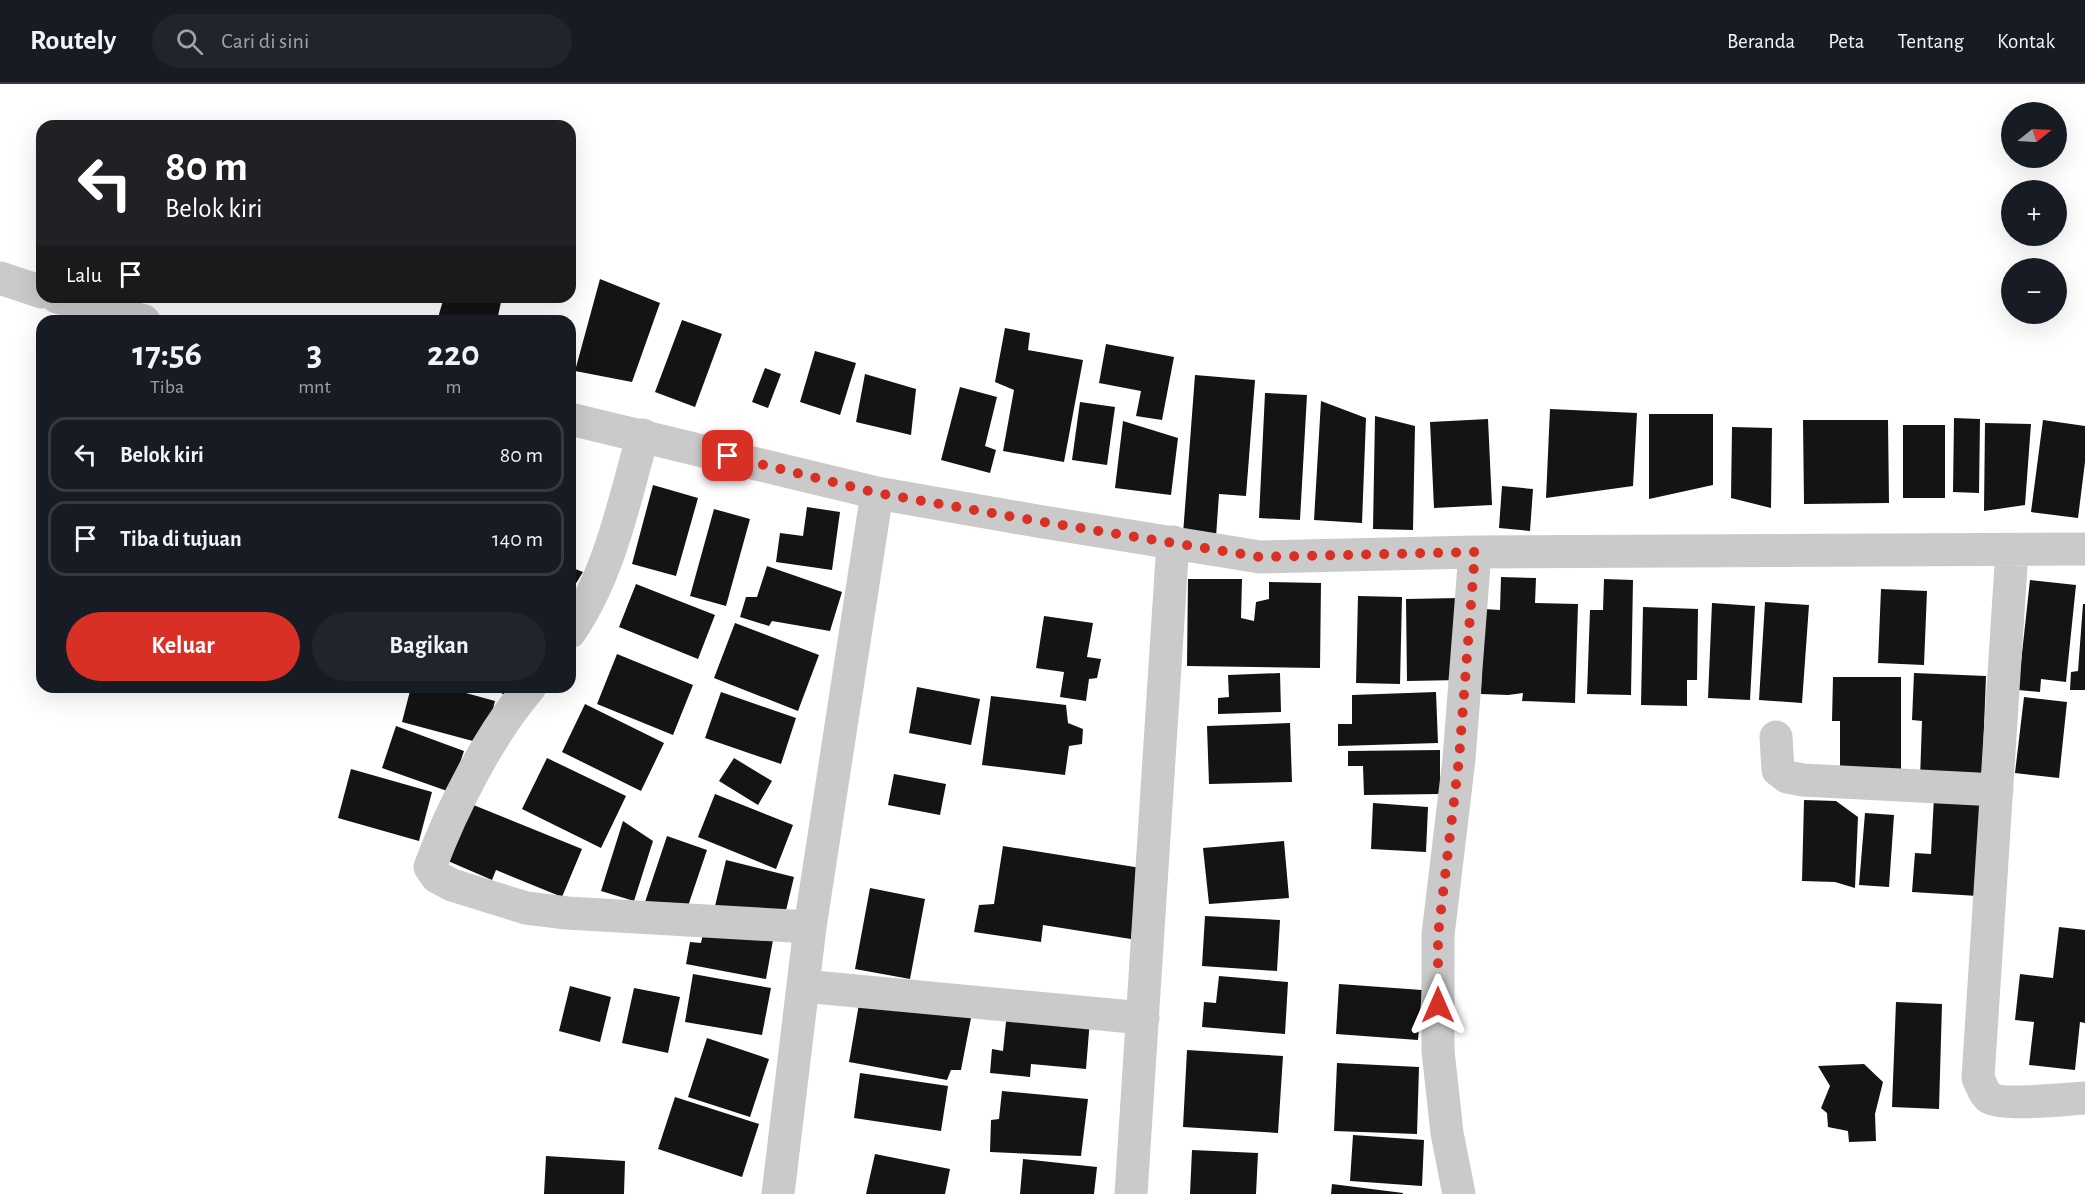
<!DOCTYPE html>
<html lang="id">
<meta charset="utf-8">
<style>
body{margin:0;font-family:"Alegreya Sans",sans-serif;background:#20242c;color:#f1f3f6;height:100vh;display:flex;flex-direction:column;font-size:22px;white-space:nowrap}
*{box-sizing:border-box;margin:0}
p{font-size:20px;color:#9ea1a6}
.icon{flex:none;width:33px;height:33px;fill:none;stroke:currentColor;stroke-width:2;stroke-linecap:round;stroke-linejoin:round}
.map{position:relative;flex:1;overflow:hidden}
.panel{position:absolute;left:36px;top:231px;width:540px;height:378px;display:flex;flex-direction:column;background:#171b24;border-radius:18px;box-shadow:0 6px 24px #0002}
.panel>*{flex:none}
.hud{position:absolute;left:36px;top:36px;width:540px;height:183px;border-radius:18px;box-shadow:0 6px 24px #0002;background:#202124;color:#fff;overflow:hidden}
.needle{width:39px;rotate:72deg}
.fabs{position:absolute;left:2001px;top:18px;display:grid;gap:12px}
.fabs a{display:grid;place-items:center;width:66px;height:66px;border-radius:50%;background:#171b24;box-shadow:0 6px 24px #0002;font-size:30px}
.pin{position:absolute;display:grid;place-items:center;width:51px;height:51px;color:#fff;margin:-26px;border-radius:12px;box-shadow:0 3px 9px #0006}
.me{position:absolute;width:66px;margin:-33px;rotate:0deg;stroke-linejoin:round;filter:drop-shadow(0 0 4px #0008)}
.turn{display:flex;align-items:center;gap:21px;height:126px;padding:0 30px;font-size:27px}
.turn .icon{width:78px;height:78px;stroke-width:2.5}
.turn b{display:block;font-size:42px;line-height:51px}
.then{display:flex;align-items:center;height:57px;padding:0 30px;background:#0003;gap:12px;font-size:22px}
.eta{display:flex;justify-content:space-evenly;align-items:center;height:102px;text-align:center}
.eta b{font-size:36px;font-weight:700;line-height:42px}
.cta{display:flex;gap:12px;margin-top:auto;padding:12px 30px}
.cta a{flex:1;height:69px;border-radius:36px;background:#d93025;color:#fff;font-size:24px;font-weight:700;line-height:69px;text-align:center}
.cta a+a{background:#20242c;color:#f1f3f6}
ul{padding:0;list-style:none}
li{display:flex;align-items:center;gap:18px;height:75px;margin:0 12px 9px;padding:0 18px;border:3px solid #363941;border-radius:18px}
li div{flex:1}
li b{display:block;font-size:22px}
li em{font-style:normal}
header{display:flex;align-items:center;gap:36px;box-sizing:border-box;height:84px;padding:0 30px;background:#171b24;border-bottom:2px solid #363941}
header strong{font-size:28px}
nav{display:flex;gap:33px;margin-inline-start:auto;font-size:21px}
.search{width:420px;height:54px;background:#20242c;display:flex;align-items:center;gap:15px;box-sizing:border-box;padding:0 21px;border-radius:33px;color:#9ea1a6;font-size:22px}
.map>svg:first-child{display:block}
.building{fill:#141414}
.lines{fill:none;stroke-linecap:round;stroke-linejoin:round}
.street{stroke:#cacaca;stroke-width:33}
.route{stroke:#d93025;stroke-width:10;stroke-dasharray:0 18}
</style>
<header>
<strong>Routely</strong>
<div class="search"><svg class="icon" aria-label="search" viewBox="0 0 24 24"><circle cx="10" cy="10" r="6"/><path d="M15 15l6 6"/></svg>Cari di sini</div>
<nav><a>Beranda</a><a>Peta</a><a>Tentang</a><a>Kontak</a></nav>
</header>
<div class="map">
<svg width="2085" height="1110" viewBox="0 0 2085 1110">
<rect width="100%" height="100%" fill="#fff"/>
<!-- building -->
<path class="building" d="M600,195L660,219L632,298L575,287Z
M444,213H502L497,237H437Z
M682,236L722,250L695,323L655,308Z
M1005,244L1030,249L1028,266L1083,276L1064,378L1003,367L1014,306L995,298Z
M1106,260L1174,273L1162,336L1136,332L1141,307L1099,299Z
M815,267L856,279L840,331L800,318Z
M765,284L781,290L768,324L752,318Z
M865,290L916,305L911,351L856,338Z
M1195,291L1255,296L1246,412L1219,410L1216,453L1183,450Z
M960,303L997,313L985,362L996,366L990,389L941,376Z
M1265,309L1307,311L1300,436L1259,434Z
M1321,317L1366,334L1362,439L1314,436Z
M1080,318L1115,323L1107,381L1072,376Z
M1550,325L1637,329L1633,402L1546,414Z
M1649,330H1713V401L1649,415Z
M1375,332L1415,342L1413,446L1373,445Z
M1954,334L1980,335L1979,409L1953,408Z
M1488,335L1492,421L1434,424L1430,338Z
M1803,336H1888L1889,419L1804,420Z
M2043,336L2085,342V378L2078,434L2031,428Z
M1123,337L1178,354L1171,411L1115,404Z
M1985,339L2031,340L2025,421L1984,427Z
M1903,341H1945V414H1903Z
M1732,343L1772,344L1771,424L1731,414Z
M653,401L698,414L676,492L632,480Z
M1502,402L1533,405L1530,447L1499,444Z
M807,423L840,428L832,486L776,478L780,449L803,452Z
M714,425L750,435L726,522L690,512Z
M767,482L842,508L830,547L772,537L769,542L740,533L746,513H757Z
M570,483L583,488L570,509Z
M1501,493L1536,494L1535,519L1578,520L1575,619L1522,617L1523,609L1508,611L1481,610L1484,525L1500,526Z
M1188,495H1242L1241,534L1254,537L1256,518L1269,515V498L1321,499L1320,584L1187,582Z
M1604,495L1633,496L1631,611L1587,610L1590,526H1603Z
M2030,496L2076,501L2066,598L2041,595L2040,608L2018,606Z
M636,500L715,531L698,575L619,543Z
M1881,505L1927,507L1924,581L1878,579Z
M1358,512L1402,513L1400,600L1356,599Z
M1459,514L1461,596L1407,597L1406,515Z
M1765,518L1809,521L1802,619L1759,616Z
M1712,519L1755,522L1750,616L1708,614Z
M2083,520H2085V606H2070L2071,588L2078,587Z
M1643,523L1698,525L1697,596H1687V622L1641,621Z
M1044,532L1093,539L1087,573L1101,575L1097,594L1089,595L1086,617L1060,613L1064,588L1036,584Z
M735,539L819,571L798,627L714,594Z
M617,570L693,601L673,651L597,620Z
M1280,589L1281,628L1218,630V614L1229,613L1228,591Z
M1914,589L1986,592L1982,697L1920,695L1922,637L1912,636Z
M1833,593H1901V685H1840V637H1832Z
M411,603H444L495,617L484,660L402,638Z
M491,603H513L508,613Z
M917,603L980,615L971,661L909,649Z
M721,608L796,634L781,680L705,654Z
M1436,608L1438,659L1338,662V640H1352V611Z
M991,612L1066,621L1068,639L1083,645L1082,660L1069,662L1065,691L982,681Z
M2024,613L2067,618L2059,694L2015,689Z
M585,620L664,659L641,707L562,668Z
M1290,639L1292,698L1209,700L1207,642Z
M396,642L464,667L450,708L382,684Z
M1440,666V710L1364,711L1363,682H1348V667Z
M547,674L626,712L601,764L522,725Z
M734,674L772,697L758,721L719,697Z
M351,685L432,708L419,757L338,734Z
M894,690L946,700L940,731L888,721Z
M715,710L793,741L776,785L698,753Z
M1934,713L1983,716L1978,812L1912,808L1915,769L1931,770Z
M1804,716L1836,717L1858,733L1855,804L1835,798L1802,797Z
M1373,719L1428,723L1426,768L1371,765Z
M471,720L582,765L562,813L496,786L492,796L448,777Z
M1865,729L1894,731L1889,803L1859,801Z
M623,737L653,757L634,817L601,807Z
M667,752L707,766L686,828L643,824Z
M1284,757L1289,814L1209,820L1203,764Z
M1003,762L1141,784L1131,855L1043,841L1041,858L974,848L979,821L994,820Z
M726,776L794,793L783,839L715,822Z
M870,804L925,815L910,895L855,885Z
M1205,832L1280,836L1277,887L1202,882Z
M2059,843L2085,846V939L2080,938L2075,986L2029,981L2034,938L2015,936L2020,890L2053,894Z
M704,845L773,856L766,895L686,880L690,858L701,859Z
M693,890L771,904L762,951L685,938Z
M1219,892L1288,898L1285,950L1202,943L1204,918L1216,919Z
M1339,900L1422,906L1418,956L1336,950Z
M570,902L611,913L600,958L559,947Z
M634,904L680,913L668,969L622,959Z
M860,914L971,934L961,986H951L947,996L849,978Z
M1896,918L1942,920L1939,1025L1892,1023Z
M1007,928L1090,935L1086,985L1031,980L1030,993L990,989L992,965L1003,967Z
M707,954L769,975L750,1033L688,1013Z
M1187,966L1283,972L1278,1049L1183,1043Z
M1337,979L1419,983L1417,1050L1334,1047Z
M1864,980L1883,998L1875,1030L1876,1057L1849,1058L1848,1047L1828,1043L1827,1029L1821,1024L1830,1002L1818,982Z
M860,989L948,1002L941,1047L854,1034Z
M1002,1007L1088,1015L1081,1072L990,1068L991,1036L999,1035Z
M675,1013L759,1040L742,1093L658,1065Z
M1353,1051L1424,1056L1422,1102L1350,1097Z
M1192,1066L1258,1069L1256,1110H1190Z
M875,1070L950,1085L945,1110H866Z
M546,1072L625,1077L624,1110H544Z
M1023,1075L1097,1083L1094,1110H1020Z
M1332,1100L1403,1109V1110H1331Z"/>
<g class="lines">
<!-- street -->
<path class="street" d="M0,194L42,208
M57,213L144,237
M570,335L877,409L1037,437L1260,473L1475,468L2085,465
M2012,466L1978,994C1981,1000 1984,1010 1990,1014C2003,1022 2067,1015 2085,1014
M570,548C610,490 624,417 643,351
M530,603C489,651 452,724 430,783L437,793L452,801L526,824L567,829L810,843
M1776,653L1778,686L1787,693L1803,696L1997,706
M803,902L1143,934
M778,1110L810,843L877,409
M1131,1110L1173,458
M1459,1110L1447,1049L1438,967V851L1459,675L1475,468"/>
</g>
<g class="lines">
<!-- route -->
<path class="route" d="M728,372L877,409L1037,437L1260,473L1475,468L1459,675L1438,851V921"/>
</g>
</svg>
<div class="fabs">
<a><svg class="needle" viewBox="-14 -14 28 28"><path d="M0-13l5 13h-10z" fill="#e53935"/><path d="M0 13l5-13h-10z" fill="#9ea1a6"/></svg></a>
<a>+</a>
<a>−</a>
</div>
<div class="pin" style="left:728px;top:372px;background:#d93025"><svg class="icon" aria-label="arrive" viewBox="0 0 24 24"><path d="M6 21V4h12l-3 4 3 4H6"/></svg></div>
<svg class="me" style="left:1438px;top:921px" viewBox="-20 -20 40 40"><path d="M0-17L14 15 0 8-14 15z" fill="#d93025" stroke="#fff" stroke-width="4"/></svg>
<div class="hud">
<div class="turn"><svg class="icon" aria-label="left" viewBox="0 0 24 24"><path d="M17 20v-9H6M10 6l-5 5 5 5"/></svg><div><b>80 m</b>Belok kiri</div></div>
<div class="then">Lalu<svg class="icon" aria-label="arrive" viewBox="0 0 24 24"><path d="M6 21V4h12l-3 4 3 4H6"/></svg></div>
</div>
<section class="panel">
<div class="eta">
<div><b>17:56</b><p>Tiba</p></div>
<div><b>3</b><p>mnt</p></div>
<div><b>220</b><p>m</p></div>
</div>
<ul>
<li><svg class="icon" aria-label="left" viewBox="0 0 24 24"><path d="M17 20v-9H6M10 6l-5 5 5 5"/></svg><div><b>Belok kiri</b></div><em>80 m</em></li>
<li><svg class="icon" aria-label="arrive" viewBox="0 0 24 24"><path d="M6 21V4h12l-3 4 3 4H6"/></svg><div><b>Tiba di tujuan</b></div><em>140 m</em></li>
</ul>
<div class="cta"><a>Keluar</a><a>Bagikan</a></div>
</section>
</div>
